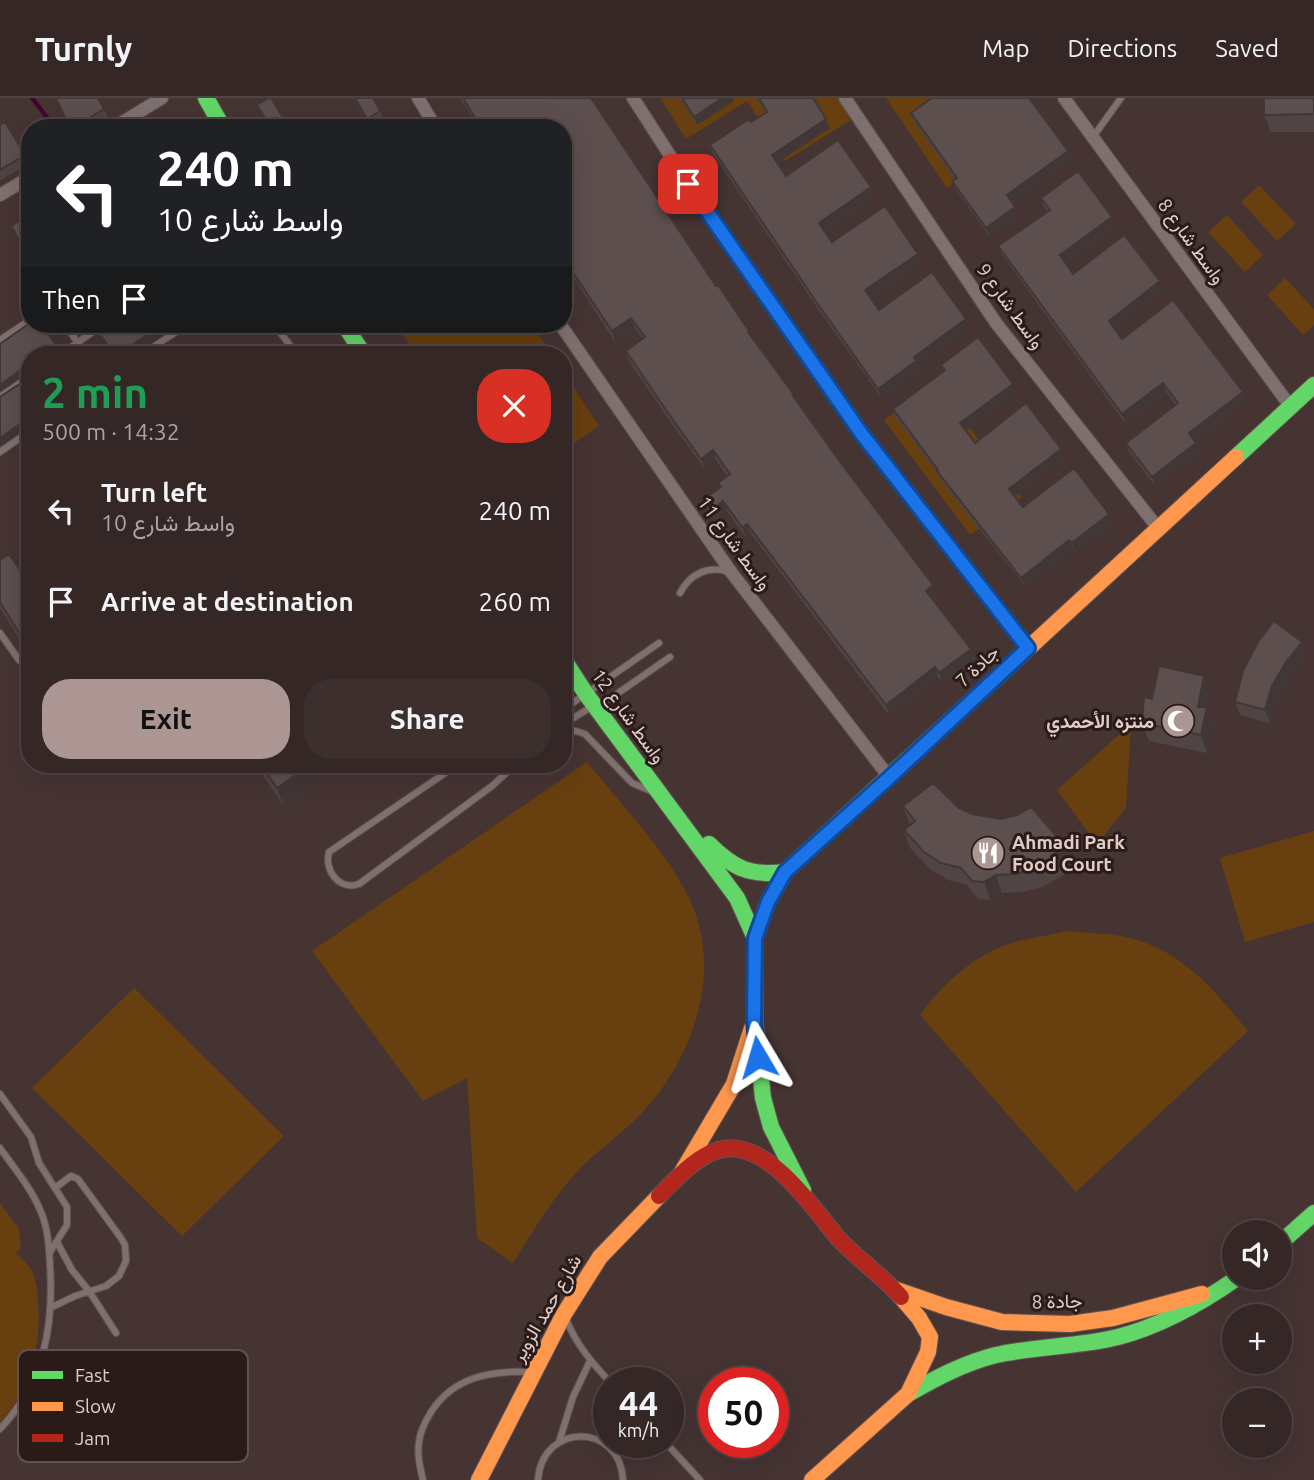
<!DOCTYPE html>
<meta charset="utf-8">
<style>
body{margin:0;font-family:Ubuntu,Vazirmatn,sans-serif;background:#3c2f2e;color:#f1f3f6;height:100vh;display:flex;flex-direction:column;font-size:26px;white-space:nowrap}
*{box-sizing:border-box;margin:0}
p{font-size:23px;color:#a9a5a7}
.icon{flex:none;width:38px;height:38px;fill:none;stroke:currentColor;stroke-width:2;stroke-linecap:round;stroke-linejoin:round}
.map{position:relative;flex:1;overflow:hidden}
.drawer{position:absolute;left:21px;top:248px;width:551px;height:427px;display:flex;flex-direction:column;background:#342726;border-radius:28px;box-shadow:0 7px 28px #0002,0 0 0 2px #4e4443}
.drawer>*{flex:none}
.banner{position:absolute;left:21px;top:21px;width:551px;height:214px;border-radius:28px;box-shadow:0 7px 28px #0002,0 0 0 2px #4e4443;background:#202124;color:#fff;overflow:hidden}
.fabs{position:absolute;left:1222px;top:1122px;display:grid;gap:14px}
.fabs a{display:grid;place-items:center;width:70px;height:70px;border-radius:50%;background:#342726;box-shadow:0 7px 28px #0002,0 0 0 2px #4e4443;font-size:35px}
.speed{position:absolute;left:593px;top:1269px;display:flex;gap:14px;font-size:35px;font-weight:700;text-align:center}
.speed>*{display:grid;place-content:center;width:91px;height:91px;border-radius:50%;background:#342726;box-shadow:0 7px 28px #0002,0 0 0 2px #4e4443;line-height:1}
.speed small{font-size:18px;font-weight:400}
.speed .limit{border:10px solid #d22;background:#fff;color:#111}
.pin{position:absolute;display:grid;place-items:center;width:60px;height:60px;color:#fff;margin:-30px;border-radius:14px;box-shadow:0 4px 10px #0006}
.me{position:absolute;width:77px;margin:-38px;rotate:353deg;stroke-linejoin:round;filter:drop-shadow(0 0 5px #0008)}
.turn{display:flex;align-items:center;gap:24px;height:147px;padding:0 21px;font-size:32px}
.turn .icon{width:91px;height:91px;stroke-width:2.5}
.turn b{display:block;font-size:49px;line-height:60px}
.then{display:flex;align-items:center;height:66px;padding:0 21px;background:#0003;gap:14px;font-size:26px}
.round{display:grid;place-items:center;flex:none;width:74px;height:74px;border-radius:28px;background:#3c2f2e}
.overview{display:flex;align-items:center;justify-content:space-between;height:119px;padding:0 21px}
h1{font-size:42px;font-weight:700;line-height:52px;color:#1e9e55}
.cta{display:flex;gap:14px;margin-top:auto;padding:14px 21px}
.cta a{flex:1;height:80px;border-radius:28px;background:#ab9694;color:#111;font-size:28px;font-weight:700;line-height:80px;text-align:center}
.cta a+a{background:#3c2f2e;color:#f1f3f6}
ul{padding:0;list-style:none}
li{display:flex;align-items:center;gap:21px;height:91px;padding:0 21px}
li div{flex:1}
li b{display:block;font-size:26px}
li em{font-style:normal}
header{display:flex;align-items:center;gap:42px;box-sizing:border-box;height:98px;padding:0 35px;background:#342726;border-bottom:2px solid #4e4443}
header strong{font-size:33px}
nav{display:flex;gap:38px;margin-inline-start:auto;font-size:24px}
.map>svg:first-child{display:block}
.green{fill:#683f0f}
.lines{fill:none;stroke-linecap:round;stroke-linejoin:round}
.stream{stroke:#43052e;stroke-width:4.5}
.lane-casing{stroke:#625251;stroke-width:8}
.street-casing{stroke:#625251;stroke-width:14}
.fast-casing{stroke:#625251;stroke-width:18}
.slow-casing{stroke:#625251;stroke-width:18}
.jam-casing{stroke:#625251;stroke-width:18}
.lane{stroke:#7e706f;stroke-width:6}
.street{stroke:#7e706f;stroke-width:12}
.fast{stroke:#63d668;stroke-width:16}
.slow{stroke:#ff974d;stroke-width:16}
.jam{stroke:#b3261e;stroke-width:16}
.wall{fill:#514444}
.shaded-wall{fill:#423737}
.building{fill:#5e4f4f;stroke:#423737;stroke-width:2}
.route-casing{stroke:#114b97;stroke-width:18}
.route{stroke:#1a73e8;stroke-width:12}
.labels{text-anchor:middle;dominant-baseline:central;stroke-width:6;stroke-linejoin:round;paint-order:stroke}
.street-label{font-size:19px;fill:#e1cbc9;stroke:#2a1b19}
.poi-label{font-size:19px;font-weight:bold;fill:#e1cbc9;stroke:#2a1b19;text-anchor:end}
.key{fill:#2a1b19;stroke:#61504e;stroke-width:2}
.key-label{font-size:19px;fill:#e1cbc9}
</style>
<header>
<strong>Turnly</strong>
<nav><a>Map</a><a>Directions</a><a>Saved</a></nav>
</header>
<div class="map">
<svg width="1314" height="1382" viewBox="0 0 1314 1382">
<rect width="100%" height="100%" fill="#463433"/>
<!-- green -->
<path class="green" d="M660,0H837L851,22L785,63L747,3L686,41Z
M886,0H961L998,55L947,90Z
M1259,87L1296,126L1277,143L1241,104Z
M1227,117L1263,157L1245,174L1208,134Z
M1285,180L1314,211V227L1303,237L1267,197Z
M396,226H531L552,257H417Z
M564,275L599,328L564,352Z
M935,284L1022,399L970,437L884,322Z
M1131,626L1126,710L1097,746L1057,692Z
M587,664C619,704 668,755 689,800C725,874 692,965 637,1020C616,1040 593,1056 574,1077C550,1104 532,1135 513,1165L477,1140L467,980L423,1003L312,853Z
M1314,733V824L1245,844L1220,760Z
M1067,833C1085,835 1104,835 1121,838C1180,849 1213,891 1248,933L1076,1094L920,917C944,884 978,853 1019,843C1035,839 1051,837 1067,833Z
M134,890L284,1038L182,1138L32,990Z
M0,1105L19,1131L21,1150L16,1155C21,1160 27,1165 31,1171C36,1180 37,1193 38,1203C42,1246 30,1293 0,1324Z"/>
<g class="lines">
<!-- stream -->
<path class="stream" d="M32,0L55,30"/>
<defs>
<path id="lane" d="M1093,39L1121,0
M65,226L86,257
M274,226L297,257
M0,242L30,222
M60,257L104,226
M141,257L188,226
M0,299L30,278
M0,354L30,333
M680,495C690,476 708,467 729,474
M0,535L19,562L30,571
M598,609L670,559
M564,611L659,545
M564,626L591,609
M564,634L576,633L585,636L632,685L651,693
M457,667L329,754C324,772 339,793 359,786L492,688L515,667
M0,996L31,1039L39,1065L67,1109V1127L50,1154
M0,1050C14,1070 32,1091 41,1114C48,1131 49,1148 50,1167C54,1229 44,1284 0,1331
M57,1144L72,1172L89,1193L116,1235
M50,1210L75,1198L106,1188L119,1178L126,1163L125,1147L121,1140L78,1081L71,1078L55,1090
M566,1221C576,1246 592,1265 610,1284
M559,1344L573,1299L590,1263
M665,1344L700,1382
M423,1382C420,1369 417,1357 419,1344C420,1334 426,1322 431,1314C454,1278 493,1272 532,1274
M538,1382C542,1324 620,1324 623,1382"/>
<path id="street" d="M418,0L436,30
M633,0L716,129L861,335L1028,550
M845,0L996,225L1158,430
M1064,0L1290,308
M113,30L162,0
M0,97L30,79
M560,226L731,474L889,679"/>
<path id="fast" d="M206,0L223,30
M344,226L364,257
M1236,359L1314,287
M564,562L586,596L737,800L755,840
M709,746C734,771 750,778 785,774
M803,1092L771,1029L763,1000L755,923V840L768,804L785,774L907,662
M1279,1146L1314,1115
M908,1296C936,1280 964,1265 996,1257C1036,1248 1078,1249 1118,1239C1161,1228 1200,1206 1237,1180"/>
<path id="slow" d="M907,662L1236,359
M682,1074L734,986L752,930
M894,1191L946,1209L1002,1224L1070,1226L1113,1220L1202,1196
M479,1382L564,1216L600,1159L659,1098
M812,1382L908,1296L928,1254L930,1239L919,1220L901,1199"/>
<path id="jam" d="M659,1098C676,1081 699,1055 723,1051C769,1043 813,1110 838,1140C857,1161 882,1177 901,1199"/>
</defs>
<!-- lane casing -->
<use href="#lane" class="lane-casing"/>
<!-- street casing -->
<use href="#street" class="street-casing"/>
<!-- fast casing -->
<use href="#fast" class="fast-casing"/>
<!-- slow casing -->
<use href="#slow" class="slow-casing"/>
<!-- jam casing -->
<use href="#jam" class="jam-casing"/>
<!-- lane -->
<use href="#lane" class="lane"/>
<!-- street -->
<use href="#street" class="street"/>
<!-- fast -->
<use href="#fast" class="fast"/>
<!-- slow -->
<use href="#slow" class="slow"/>
<!-- jam -->
<use href="#jam" class="jam"/>
</g>
<!-- wall -->
<path class="wall" d="M56,0L104,11L108,20L92,30H69Z
M353,0H373L380,13L383,22L371,30Z
M460,0H591L752,240L794,297L797,303L937,497L932,501L971,551L974,561L943,585L938,579L889,617L751,436L746,440L727,413L716,422L708,411L704,401L720,390L718,385L727,378L716,362L705,371L669,322L629,263L626,253L643,241L635,230L615,244L564,165V30H479Z
M679,0H733L734,3L697,27Z
M757,0H813L830,30L777,65L786,78L874,98L824,133L832,144L921,165L870,200L879,212L966,221L969,230L918,267L920,272L881,299L818,211L713,56L710,47L766,15Z
M1314,0V34H1271L1264,17Z
M257,7L289,30H269L261,16Z
M911,15L1068,53L1071,62L1012,104L1015,109L1019,118L990,139L956,92L952,83L955,82L914,24Z
M0,27L19,47L30,41V65L1,82L0,80Z
M1041,100L1115,128L1066,165L1073,176L1163,192L1114,230L1122,241L1243,294L1247,303L1194,343L1199,354L1155,388L1129,354L1126,345L1176,307L1166,294L1125,325L1002,157L998,148L1048,114L1044,109Z
M30,117V144L21,148L11,128Z
M102,226H174L129,257H113L99,237L96,231Z
M0,246L56,247L58,252L55,256L30,257V273H27L0,293Z
M941,267L1016,295L966,332L975,345L1061,351L1064,360L1014,398L1023,409L1113,425L1075,454L1073,451L1025,488L940,382L938,376L896,320L893,311L944,273Z
M0,462L23,547L0,510Z
M1302,544L1307,557L1291,577L1277,602L1270,625L1240,617L1235,604Z
M1211,595L1208,612L1213,627L1207,655L1149,643L1142,625Z
M256,667H329L321,672L324,679L283,707Z
M903,708L959,710L972,716L1060,742L1066,760L1060,765L1064,777L1042,789L1022,794L1002,795L990,802L978,801L967,787L948,782L931,772L910,750L904,732L910,727Z"/>
<!-- shaded-wall -->
<path class="shaded-wall" d="M722,0H733L734,3L697,27L694,19Z
M826,21L830,30L775,66L772,57Z
M1068,53L1071,62L1010,106L1007,97Z
M871,89L874,98L822,134L819,125Z
M1015,109L1019,118L990,139L986,130Z
M1112,119L1115,128L1064,166L1060,157Z
M918,156L921,165L868,201L865,192Z
M1160,183L1163,192L1112,232L1109,223Z
M631,220L635,230L615,244L612,233Z
M966,221L969,230L918,267L920,272L881,299L878,291L914,259Z
M163,226H174L129,257H117Z
M56,247L58,252L55,255V257L53,251Z
M25,269L27,273L0,293V287Z
M1163,285L1166,294L1125,325L1122,316Z
M1013,286L1016,295L964,334L960,325Z
M1243,294L1247,303L1192,344L1189,335Z
M30,319V325L0,345V340Z
M1196,345L1199,354L1155,388L1152,379Z
M1061,351L1064,360L1012,400L1009,391Z
M713,352L716,362L705,371L701,361Z
M723,403L727,413L716,422L712,412Z
M1109,416L1113,425L1075,454L1072,445Z
M747,426L751,436L746,440L742,429Z
M1069,442L1073,451L1025,488L1021,480Z
M933,487L937,497L929,503L926,493Z
M30,526V542L23,547L18,533Z
M1302,544L1307,557L1291,577L1277,602L1270,625L1265,612L1272,588L1286,564Z
M971,551L974,561L943,585L939,575Z
M935,569L938,579L889,617L886,607Z
M1204,578L1211,595L1208,612L1213,627L1207,655L1201,637L1198,609Z
M310,667H329L321,672L324,679L283,707L277,690Z
M396,667H413L400,676Z
M1060,742L1066,760L1060,765L1058,759L1050,749Z
M996,777L1002,795L990,802L984,784Z"/>
<!-- building -->
<path class="building" d="M56,0H98L104,11L73,30H70Z
M269,0H271L289,30H271L257,7Z
M355,0H373L380,13L367,21Z
M463,0H591L716,188L718,187L749,233L748,234L794,297L793,298L838,361L933,487L926,493L971,551L939,575L935,569L886,607L747,426L742,429L723,403L712,412L704,401L721,389L718,385L730,376L713,352L701,361L666,312L626,253L645,239L631,220L612,233L564,161V30H481Z
M682,0H722L694,19Z
M759,0H813L826,21L772,57L786,78L838,42L871,89L819,125L832,144L885,108L918,156L865,192L879,212L932,174L966,221L914,259L916,263L878,291L815,202L710,47L749,21L751,24L767,14Z
M932,0H1029L1068,53L1007,97L1015,109L986,130L952,83L957,80L911,15Z
M1264,0H1314V16L1264,17Z
M5,24L19,47L30,41V54L0,72V27Z
M1078,73L1112,119L1060,157L1073,176L1124,137L1160,183L1109,223L1122,241L1173,202L1243,294L1189,335L1196,345L1152,379L1126,345L1178,305L1163,285L1122,316L998,148L1050,112L1041,100Z
M30,117V136L19,142L11,128Z
M30,225L41,226L56,247L53,251V255L57,257H30V268L25,269L0,287V246Z
M102,226H163L117,257H115L96,231Z
M978,239L1013,286L960,325L975,345L1026,305L1061,351L1009,391L1023,409L1074,370L1109,416L1072,445L1069,442L1021,480L937,373L938,372L893,311L945,272L941,267Z
M30,279V319L0,340V299Z
M9,456L30,487V526L18,533L0,504V462Z
M1274,523L1302,544L1286,564L1272,588L1265,612L1235,604L1243,573L1258,544Z
M1159,568L1204,578L1198,609H1207L1201,637L1142,625L1144,599L1152,601Z
M261,667H310L277,690Z
M933,685L959,710L972,716L1001,721L1017,717L1031,709L1060,742L1050,749L1058,759L1036,771L1015,776L996,777L984,784L972,783L961,770L941,765L924,754L904,732L915,723L903,708Z"/>
<g class="lines">
<defs>
<path id="route" d="M688,86L861,335L1028,550L890,679L785,774L768,804L755,840L754,923L758,959"/>
</defs>
<!-- route casing -->
<use href="#route" class="route-casing"/>
<!-- route -->
<use href="#route" class="route"/>
</g>
<!-- icons -->
<defs>
<symbol id="mosque-disc" viewBox="-11 -11 22 22"><circle r="9.5" fill="#ab9694" stroke="#2a1b19"/><path d="M3.5-4.9A6 6 0 1 0 3.5 4.9A5 5 0 1 1 3.5-4.9Z" fill="#fff"/></symbol>
<symbol id="restaurant-disc" viewBox="-11 -11 22 22"><circle r="9.5" fill="#ab9694" stroke="#2a1b19"/><path d="M-5-6h1v4h1v-4h1v4h1v-4h1v5L-1.5 .5V6h-2V.5L-5-1ZM5-6V6H3V1.5H1.5Q1.5-4 5-6Z" fill="#fff"/></symbol>
</defs>
<g fill-rule="evenodd">
<use href="#mosque-disc" x="1159" y="604" width="38" height="38"/>
<use href="#restaurant-disc" x="969" y="736" width="38" height="38"/>
</g>
<g class="labels">
<!-- street labels -->
<g class="street-label">
<text transform="translate(1192 143) rotate(54)">واسط شارع 8</text>
<text transform="translate(1011 208) rotate(54)">واسط شارع 9</text>
<text transform="translate(735 445) rotate(54)">واسط شارع 11</text>
<text transform="translate(977 568) rotate(-43)">جادة 7</text>
<text transform="translate(629 618) rotate(54)">واسط شارع 12</text>
<text transform="translate(1057 1203) rotate(-1)">جادة 8</text>
<text transform="translate(546 1210) rotate(-60)">شارع حمد الزوير</text>
</g>
<!-- poi labels -->
<g class="poi-label">
<text x="1154" y="623">منتزه الأحمدي</text>
<text x="1012" y="744" text-anchor="start">Ahmadi Park<tspan x="1012" dy="22">Food Court</tspan></text>
</g>
</g>
<!-- legend -->
<rect x="18" y="1252" width="230" height="112" rx="10" class="key"/>
<rect x="32" y="1273" width="31" height="8" fill="#63d668"/>
<rect x="32" y="1304" width="31" height="9" fill="#ff974d"/>
<rect x="32" y="1336" width="31" height="8" fill="#b3261e"/>
<g class="key-label">
<text x="75" y="1284">Fast</text>
<text x="75" y="1315">Slow</text>
<text x="75" y="1347">Jam</text>
</g>
</svg>
<div class="fabs">
<a><svg class="icon" aria-label="sound" viewBox="0 0 24 24"><path d="M4 9h4l5-4v14l-5-4H4zM17 9q2 3 0 6"/></svg></a>
<a>+</a>
<a>−</a>
</div>
<div class="speed"><div>44<small>km/h</small></div><div class="limit">50</div></div>
<div class="pin" style="left:688px;top:86px;background:#d93025"><svg class="icon" aria-label="arrive" viewBox="0 0 24 24"><path d="M6 21V4h12l-3 4 3 4H6"/></svg></div>
<svg class="me" style="left:758px;top:959px" viewBox="-20 -20 40 40"><path d="M0-17L14 15 0 8-14 15z" fill="#1a73e8" stroke="#fff" stroke-width="4"/></svg>
<div class="banner">
<div class="turn"><svg class="icon" aria-label="left" viewBox="0 0 24 24"><path d="M17 20v-9H6M10 6l-5 5 5 5"/></svg><div><b>240 m</b>واسط شارع 10</div></div>
<div class="then">Then<svg class="icon" aria-label="arrive" viewBox="0 0 24 24"><path d="M6 21V4h12l-3 4 3 4H6"/></svg></div>
</div>
<section class="drawer">
<div class="overview"><div><h1>2 min</h1><p>500 m · 14:32</p></div><a class="round" style="background:#d93025;color:#fff"><svg class="icon" aria-label="close" viewBox="0 0 24 24"><path d="M6 6l12 12M18 6L6 18"/></svg></a></div>
<ul>
<li><svg class="icon" aria-label="left" viewBox="0 0 24 24"><path d="M17 20v-9H6M10 6l-5 5 5 5"/></svg><div><b>Turn left</b><p>واسط شارع 10</p></div><em>240 m</em></li>
<li><svg class="icon" aria-label="arrive" viewBox="0 0 24 24"><path d="M6 21V4h12l-3 4 3 4H6"/></svg><div><b>Arrive at destination</b></div><em>260 m</em></li>
</ul>
<div class="cta"><a>Exit</a><a>Share</a></div>
</section>
</div>
